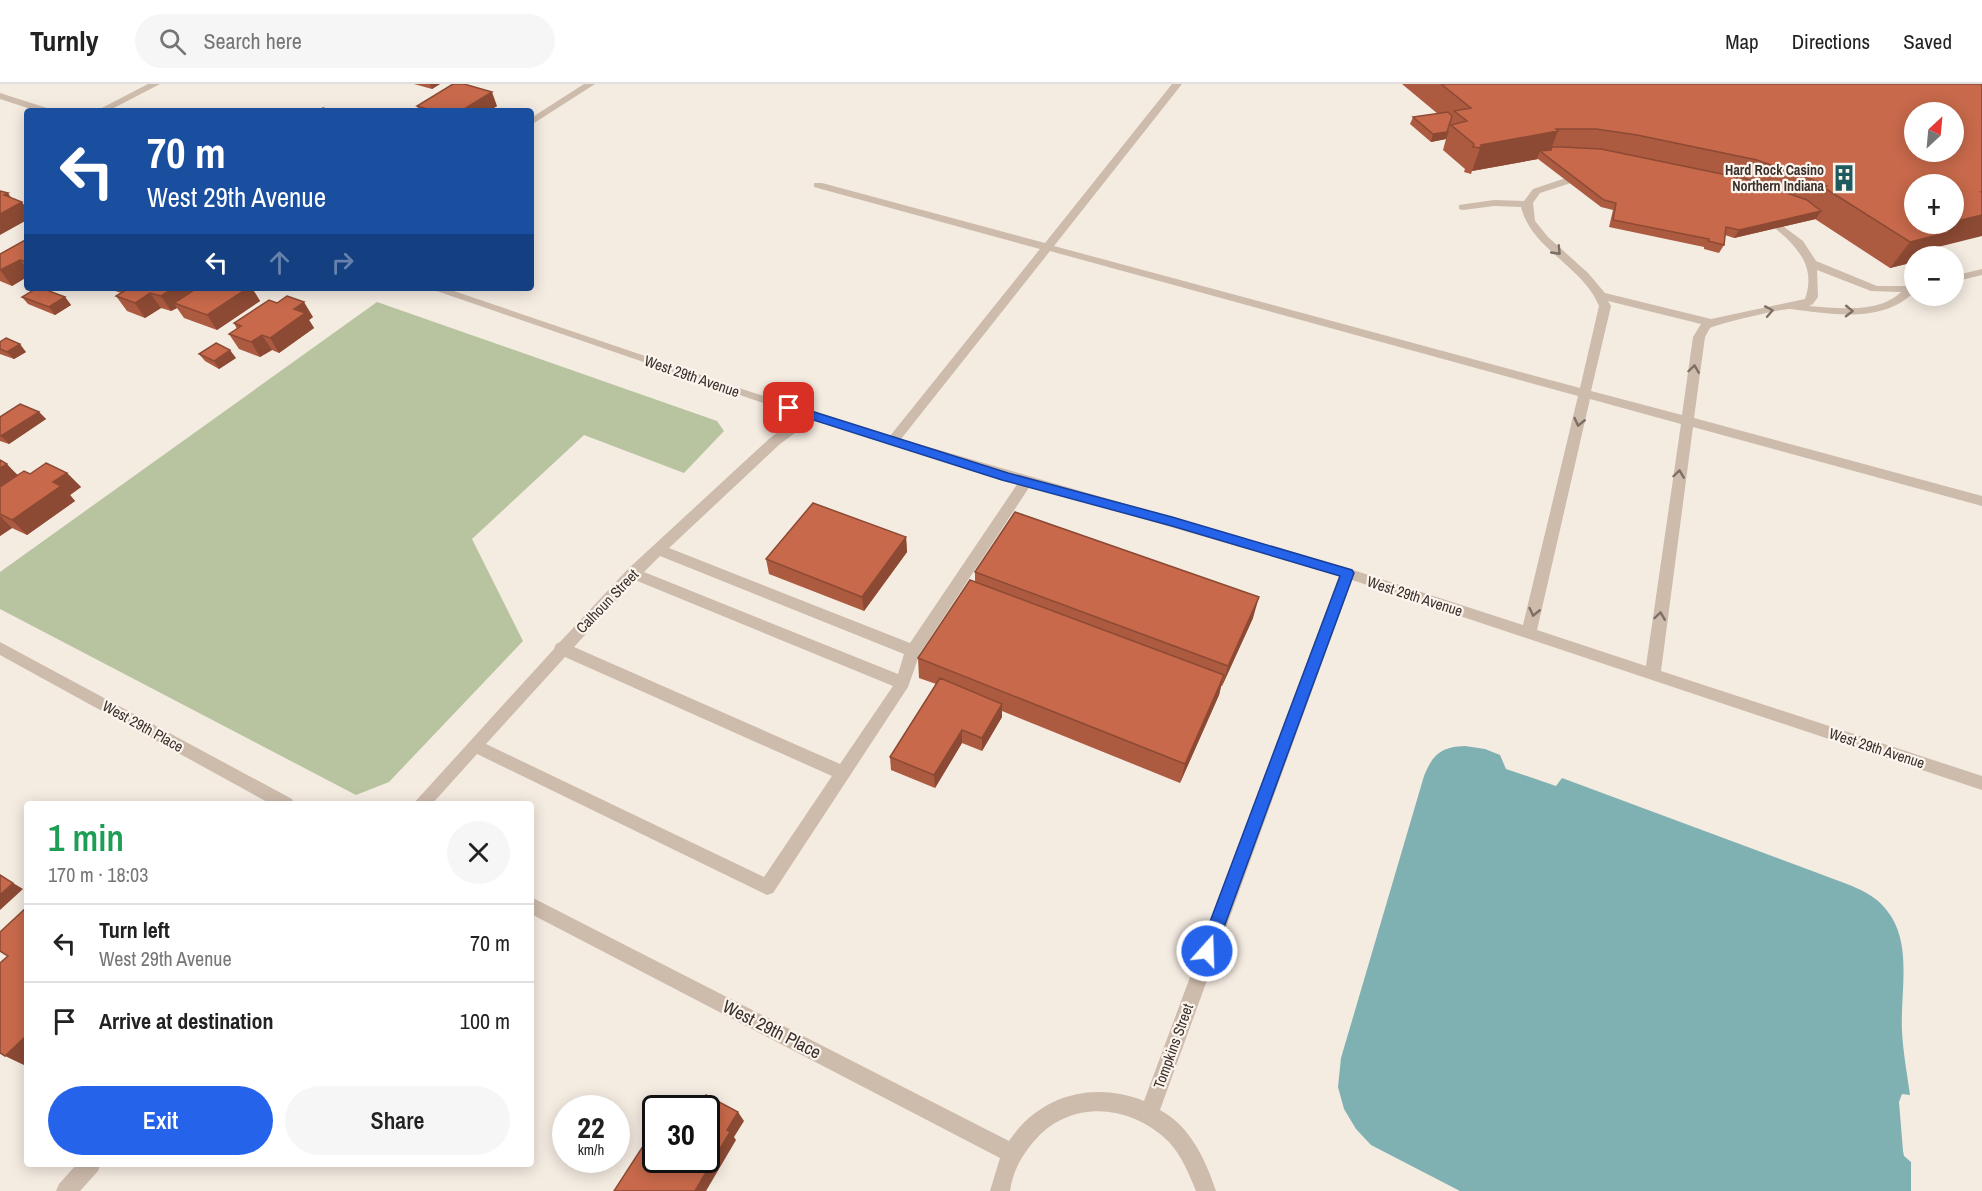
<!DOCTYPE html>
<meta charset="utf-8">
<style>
body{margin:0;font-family:"Archivo Narrow",sans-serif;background:#f6f6f6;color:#222;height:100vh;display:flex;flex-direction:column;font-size:22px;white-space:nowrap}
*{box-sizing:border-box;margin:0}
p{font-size:20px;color:#767676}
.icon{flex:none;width:33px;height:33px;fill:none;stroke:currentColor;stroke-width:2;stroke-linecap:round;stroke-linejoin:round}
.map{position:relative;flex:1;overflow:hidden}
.details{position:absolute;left:24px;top:717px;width:510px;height:366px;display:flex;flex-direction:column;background:#fff;border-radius:6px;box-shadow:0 3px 15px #0003}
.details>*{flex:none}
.banner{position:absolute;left:24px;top:24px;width:510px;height:183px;border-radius:6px;box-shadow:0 3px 15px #0003;background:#1a4fa0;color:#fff;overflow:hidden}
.needle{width:39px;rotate:26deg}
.buttons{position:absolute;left:1904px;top:18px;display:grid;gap:12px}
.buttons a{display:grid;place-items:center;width:60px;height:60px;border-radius:50%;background:#fff;box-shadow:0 3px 15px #0003;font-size:30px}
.speed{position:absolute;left:552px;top:1011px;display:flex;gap:12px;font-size:30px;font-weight:700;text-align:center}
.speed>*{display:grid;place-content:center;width:78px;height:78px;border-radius:50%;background:#fff;box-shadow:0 3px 15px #0003;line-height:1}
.speed small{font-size:15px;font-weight:400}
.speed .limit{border:3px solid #111;border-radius:9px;background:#fff;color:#111}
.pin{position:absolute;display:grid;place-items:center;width:51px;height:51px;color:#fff;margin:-26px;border-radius:12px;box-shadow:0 3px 9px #0006}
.me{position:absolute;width:66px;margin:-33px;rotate:20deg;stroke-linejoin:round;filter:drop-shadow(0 0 4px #0008)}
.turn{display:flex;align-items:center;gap:21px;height:126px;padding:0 24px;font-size:27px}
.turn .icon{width:78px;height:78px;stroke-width:2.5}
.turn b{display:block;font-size:42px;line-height:51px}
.lanes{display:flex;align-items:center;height:57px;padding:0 24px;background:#0003;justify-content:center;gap:30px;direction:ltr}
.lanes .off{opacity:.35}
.round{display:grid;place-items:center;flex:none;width:63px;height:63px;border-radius:32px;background:#f6f6f6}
.head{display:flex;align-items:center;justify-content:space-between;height:102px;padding:0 24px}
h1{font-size:36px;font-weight:600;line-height:45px;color:#1e9e55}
.cta{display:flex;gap:12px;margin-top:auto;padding:12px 24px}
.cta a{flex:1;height:69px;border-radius:36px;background:#2563eb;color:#fff;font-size:24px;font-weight:600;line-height:69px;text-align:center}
.cta a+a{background:#f6f6f6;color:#222}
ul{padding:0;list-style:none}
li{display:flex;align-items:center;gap:18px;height:78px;padding:0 24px;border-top:2px solid #e0e0e0}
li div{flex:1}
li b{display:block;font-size:22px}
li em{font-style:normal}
header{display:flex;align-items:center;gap:36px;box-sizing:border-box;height:84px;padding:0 30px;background:#fff;border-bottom:2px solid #e0e0e0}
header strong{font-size:28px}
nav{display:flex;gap:33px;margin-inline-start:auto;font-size:21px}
.search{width:420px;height:54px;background:#f6f6f6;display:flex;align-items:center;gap:15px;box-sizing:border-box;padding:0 21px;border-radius:33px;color:#767676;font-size:22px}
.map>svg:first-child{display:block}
.green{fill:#b8c4a0}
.water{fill:#7fb0b2}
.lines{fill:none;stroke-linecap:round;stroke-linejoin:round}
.minor{fill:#cdbbac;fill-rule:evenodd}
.wall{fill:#ac5a40}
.shaded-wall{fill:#8c4a34}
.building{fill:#c8694b;stroke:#8c4a34;stroke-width:1.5;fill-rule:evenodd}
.oneway{stroke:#7d6f65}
.route{fill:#2563eb;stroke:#184099;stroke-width:1.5}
.labels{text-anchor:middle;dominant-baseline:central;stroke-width:4.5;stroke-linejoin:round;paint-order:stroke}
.far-poi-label{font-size:14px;font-weight:bold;fill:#3b302b;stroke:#fbf5ee;text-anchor:end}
.street-label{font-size:15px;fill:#3b302b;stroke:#fbf5ee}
.near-street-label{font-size:18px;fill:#3b302b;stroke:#fbf5ee}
</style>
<header>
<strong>Turnly</strong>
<div class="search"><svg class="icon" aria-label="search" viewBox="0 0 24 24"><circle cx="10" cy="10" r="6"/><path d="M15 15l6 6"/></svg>Search here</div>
<nav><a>Map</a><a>Directions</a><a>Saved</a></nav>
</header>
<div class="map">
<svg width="1982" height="1107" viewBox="0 0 1982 1107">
<rect width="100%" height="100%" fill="#f4ebe1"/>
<!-- green -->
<path class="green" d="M377,218L717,337L724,347L684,389L584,351L472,455L523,557L389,698L356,711L0,525V488Z"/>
<!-- water -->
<path class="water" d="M1465,662L1485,665L1500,671L1506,685L1556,702L1562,694L1823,791C1843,799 1870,806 1884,823C1914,856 1900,905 1902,947C1903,968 1907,989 1910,1011L1902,1010L1899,1018L1903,1067L1904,1072L1911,1078V1107H1460L1371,1061L1356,1045L1344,1025L1338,1003L1341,974L1424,692C1433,670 1441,663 1465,662Z"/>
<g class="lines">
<!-- minor -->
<path class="minor" d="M148,0H160L108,27H96Z
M584,0H595L531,41V34Z
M1172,0H1182L1054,162L1580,304L1599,222C1583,182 1532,166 1521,123L1494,122L1463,126L1459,125V121L1494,116L1524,117L1533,105L1563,95H1571V99L1540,109L1533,119L1535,137L1548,153L1588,189L1605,209L1711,235L1805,215C1816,184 1799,164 1776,145V141L1780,140L1803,157L1816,177L1877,202H1914V208C1883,240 1830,230 1791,225C1783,224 1717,240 1710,244L1705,253L1694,334L1982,412V422L1693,343L1661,587L1982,692V706L1352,496L1160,1026C1191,1043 1205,1075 1216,1107H1196C1189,1090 1182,1072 1169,1058C1133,1022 1074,1014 1037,1054C1023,1069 1013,1086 1010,1107H990L1000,1074L531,830V813L1009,1057C1040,1011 1093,997 1144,1017L1339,492L1030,402L920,569L908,603L773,809L767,811L477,670L432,720H413L554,565L556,560L560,558L628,485L770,354L801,332L428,204H445L751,308L890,352L1040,165L814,103V99H822L1045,159ZM1050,167L1578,312L1523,541L1347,484L901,355ZM1817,186L1871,207L1901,208C1879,230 1837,224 1809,222L1813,220L1818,213ZM1608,217L1701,240L1693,253L1682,331L1591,307L1611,222ZM1590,315L1681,340L1646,582L1537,546ZM813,336L1018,399L910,559L669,464L780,360ZM660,472L904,570L898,590L644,488ZM635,496L893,602L840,680L574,563ZM565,573L832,692L764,793L486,660Z
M0,9L50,25L52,27H37L0,15Z
M1982,185V191L1953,198V192Z
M0,558L292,715L294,720H271L0,571Z
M77,1080H101L98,1087L80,1107H56L59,1100Z"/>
</g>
<!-- wall -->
<path class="wall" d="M414,0H440L432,5Z
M1402,0H1982L1938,163L1914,172V178L1890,184L1815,135L1734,154L1725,151L1724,161L1719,169L1704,165V163L1609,143L1613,126L1601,123L1538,75L1472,87L1471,90L1464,88L1465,85L1443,66L1446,55L1431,58L1410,40L1413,33L1438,30Z
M417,22H497L489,27H419Z
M27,155V193L12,202L0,197V170Z
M107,204H252L260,217L217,246L184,234L177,224L171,227L161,224L145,234L127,227L116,212L121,209Z
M22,213H65L71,221L55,231L28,220Z
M313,233L309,236L314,244L279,269L272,266L260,273L239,265L229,250L237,245L234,239Z
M0,258L26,268L14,275L0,270Z
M199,270L236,274L219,285L205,277Z
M39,328L46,335L9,360L0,357V333Z
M0,376L18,391L30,390L67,389L81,403L70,411L75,417L27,451L12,444L0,452Z
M906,453L907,468L864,527L769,490L766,475Z
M975,488L1253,534L1222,602H1221L1219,611L1180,699L1002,627V633L982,667L962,659L935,704L891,686L890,673L936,600L919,594L918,574L975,498Z"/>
<!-- shaded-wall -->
<path class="shaded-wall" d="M430,0H440L432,5Z
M492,8L497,22L489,27H461Z
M1449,47L1446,55L1431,58L1433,50Z
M1558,47L1548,73L1540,67L1537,74L1538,75L1472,87L1471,90L1481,61Z
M8,109L16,121L22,118L27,125V136L0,151V130L4,111Z
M1821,127L1816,135L1734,154L1739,146Z
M1982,131V152L1938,163L1931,172H1914V178L1890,184L1910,158L1939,141L1947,140H1953V138Z
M20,176L27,185V193L12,202L0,186Z
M174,204H207L174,219L177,224L171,227L161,212Z
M248,204H252L260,217L217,246L207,231Z
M150,209L161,224L145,234L135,219Z
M65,213L71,221L55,231L49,223Z
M304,218L313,233L309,236L314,244L279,269L270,254L294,225Z
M262,251L272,266L260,273L251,258Z
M20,260L26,268L14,275L7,268Z
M230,266L236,274L219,285L214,277Z
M39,328L46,335L9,360L1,352Z
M7,380L21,395L0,409V384Z
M67,389L81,403L70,411L75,417L27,451L12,436L53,398Z
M0,432L12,444L0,452Z
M906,453L907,468L864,527L862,513Z
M1259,513L1253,534L1222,602L1228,582Z
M1224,591L1219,611L1180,699L1185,680Z
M1002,620V633L982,667V654Z
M962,646V659L935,704L934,691Z
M13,799L23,805L0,826V811Z
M27,951V981L26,982L5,972Z
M738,1028L744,1037L734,1053L736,1056L706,1107H695L727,1046Z"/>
<!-- building -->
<path class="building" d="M453,0H464L492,8L461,27H434L417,22Z
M1441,0H1982V108H1981L1982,109V131L1953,138V100H1914V140H1947L1939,141L1950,148L1910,158L1823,103L1827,102L1819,98L1757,76L1637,51L1596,45H1556L1558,47L1481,61L1480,64L1473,63L1474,60L1451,41L1467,37L1454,27L1471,24ZM1914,28H1953V68H1914Z
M323,24L332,27H318Z
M1448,28L1452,32L1447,48L1433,50L1413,33Z
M1552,63H1562L1601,65L1746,95L1807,116L1821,127L1739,146L1726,143L1724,161L1708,157L1709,155L1613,136L1616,119L1604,116L1540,67L1551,66Z
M0,107L8,109L4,111L22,118L0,130Z
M27,155V176L24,177L20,176L0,186V170Z
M37,204H41L65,213L49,223L22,213Z
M129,204H174L161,212L150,209L135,219L116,212Z
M197,204H248L207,231L174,219Z
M287,212L304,218L294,225L305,229L270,254L262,251L251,258L229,250L241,242L234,239L269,216L277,219Z
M6,254L20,260L7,268L0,265V258Z
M216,259L230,266L214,277L199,270Z
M20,320L39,328L1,352H0V333Z
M0,376L7,380L0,384Z
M46,379L67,389L53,398L61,402L12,436L0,430V403L24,387L30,390Z
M813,419L906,453L862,513L766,475Z
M1015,428L1259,513L1228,582L975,488Z
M970,496L1224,591L1185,680L918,574Z
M940,594L1002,620L982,654L962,646L934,691L890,673Z
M0,791L13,799L0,811Z
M27,823V951L5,972L0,969V879L8,872L0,867V848Z
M706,1011L738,1028L727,1046L730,1048L695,1107H614L656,1042V1076H706V1024H698Z
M672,1016L686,1024H666Z"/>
<!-- one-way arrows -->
<defs><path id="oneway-chevron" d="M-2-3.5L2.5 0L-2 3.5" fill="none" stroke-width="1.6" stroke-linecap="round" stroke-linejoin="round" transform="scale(1.5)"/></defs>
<g class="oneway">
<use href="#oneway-chevron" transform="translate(1557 167) rotate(46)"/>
<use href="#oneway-chevron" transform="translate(1769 227) rotate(-11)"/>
<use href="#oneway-chevron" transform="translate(1849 227) rotate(1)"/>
<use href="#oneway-chevron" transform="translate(1694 285) rotate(-82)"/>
<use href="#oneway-chevron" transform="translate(1579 338) rotate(103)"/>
<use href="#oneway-chevron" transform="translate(1679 390) rotate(-82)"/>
<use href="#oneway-chevron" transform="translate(1534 528) rotate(103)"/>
<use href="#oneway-chevron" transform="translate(1660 532) rotate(-82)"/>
</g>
<!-- route -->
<path class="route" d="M789,320L1008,389L1172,433L1352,486L1354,489L1213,873L1207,876L1201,873L1199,867L1340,492L1172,442L1002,396L785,327L784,324Z"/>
<!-- icons -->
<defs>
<symbol id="building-bare" viewBox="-9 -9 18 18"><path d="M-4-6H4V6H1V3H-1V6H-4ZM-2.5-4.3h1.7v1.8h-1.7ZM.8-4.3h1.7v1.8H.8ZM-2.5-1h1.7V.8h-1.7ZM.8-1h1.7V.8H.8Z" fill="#1f5a5e" stroke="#fbf5ee" stroke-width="2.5" paint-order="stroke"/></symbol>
</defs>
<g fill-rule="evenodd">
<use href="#building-bare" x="1825" y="75" width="38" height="38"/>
</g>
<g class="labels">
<!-- far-poi labels -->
<g class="far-poi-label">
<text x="1824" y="86">Hard Rock Casino<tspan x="1824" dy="16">Northern Indiana</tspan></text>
</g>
<!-- street labels -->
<g class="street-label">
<text transform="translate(692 292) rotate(19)">West 29th Avenue</text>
<text transform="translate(1415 512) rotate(18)">West 29th Avenue</text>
<text transform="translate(607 517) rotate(-46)">Calhoun Street</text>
<text transform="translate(143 642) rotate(29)">West 29th Place</text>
<text transform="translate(1877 664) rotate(18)">West 29th Avenue</text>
<text transform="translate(1173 962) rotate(-70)">Tompkins Street</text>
</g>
<!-- near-street labels -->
<g class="near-street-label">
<text transform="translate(772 945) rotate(27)">West 29th Place</text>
</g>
</g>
</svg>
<div class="buttons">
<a><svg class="needle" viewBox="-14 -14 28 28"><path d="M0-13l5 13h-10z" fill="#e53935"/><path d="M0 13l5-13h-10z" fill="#767676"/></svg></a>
<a>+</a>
<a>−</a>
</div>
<div class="speed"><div>22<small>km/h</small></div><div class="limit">30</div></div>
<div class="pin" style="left:789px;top:324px;background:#d93025"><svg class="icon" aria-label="arrive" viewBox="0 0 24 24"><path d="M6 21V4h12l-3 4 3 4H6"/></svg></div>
<svg class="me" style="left:1207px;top:867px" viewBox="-20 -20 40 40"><circle r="17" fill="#2563eb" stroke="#fff" stroke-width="3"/><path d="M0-11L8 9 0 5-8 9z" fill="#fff"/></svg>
<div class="banner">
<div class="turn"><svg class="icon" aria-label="left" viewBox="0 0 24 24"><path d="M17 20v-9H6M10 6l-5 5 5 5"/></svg><div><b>70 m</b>West 29th Avenue</div></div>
<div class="lanes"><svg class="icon" aria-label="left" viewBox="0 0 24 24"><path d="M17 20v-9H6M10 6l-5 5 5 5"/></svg><svg class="icon off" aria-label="ahead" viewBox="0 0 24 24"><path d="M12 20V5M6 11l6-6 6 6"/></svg><svg class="icon off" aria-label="right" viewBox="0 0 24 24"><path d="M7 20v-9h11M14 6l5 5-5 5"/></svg></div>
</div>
<section class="details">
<div class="head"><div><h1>1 min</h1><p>170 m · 18:03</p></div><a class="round"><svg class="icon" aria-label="close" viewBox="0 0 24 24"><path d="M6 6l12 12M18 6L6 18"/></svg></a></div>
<ul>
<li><svg class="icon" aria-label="left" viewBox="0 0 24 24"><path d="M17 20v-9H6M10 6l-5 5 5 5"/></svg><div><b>Turn left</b><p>West 29th Avenue</p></div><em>70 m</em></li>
<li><svg class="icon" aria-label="arrive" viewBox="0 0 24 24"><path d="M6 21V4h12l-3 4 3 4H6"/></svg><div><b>Arrive at destination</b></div><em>100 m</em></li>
</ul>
<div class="cta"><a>Exit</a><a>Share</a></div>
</section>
</div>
